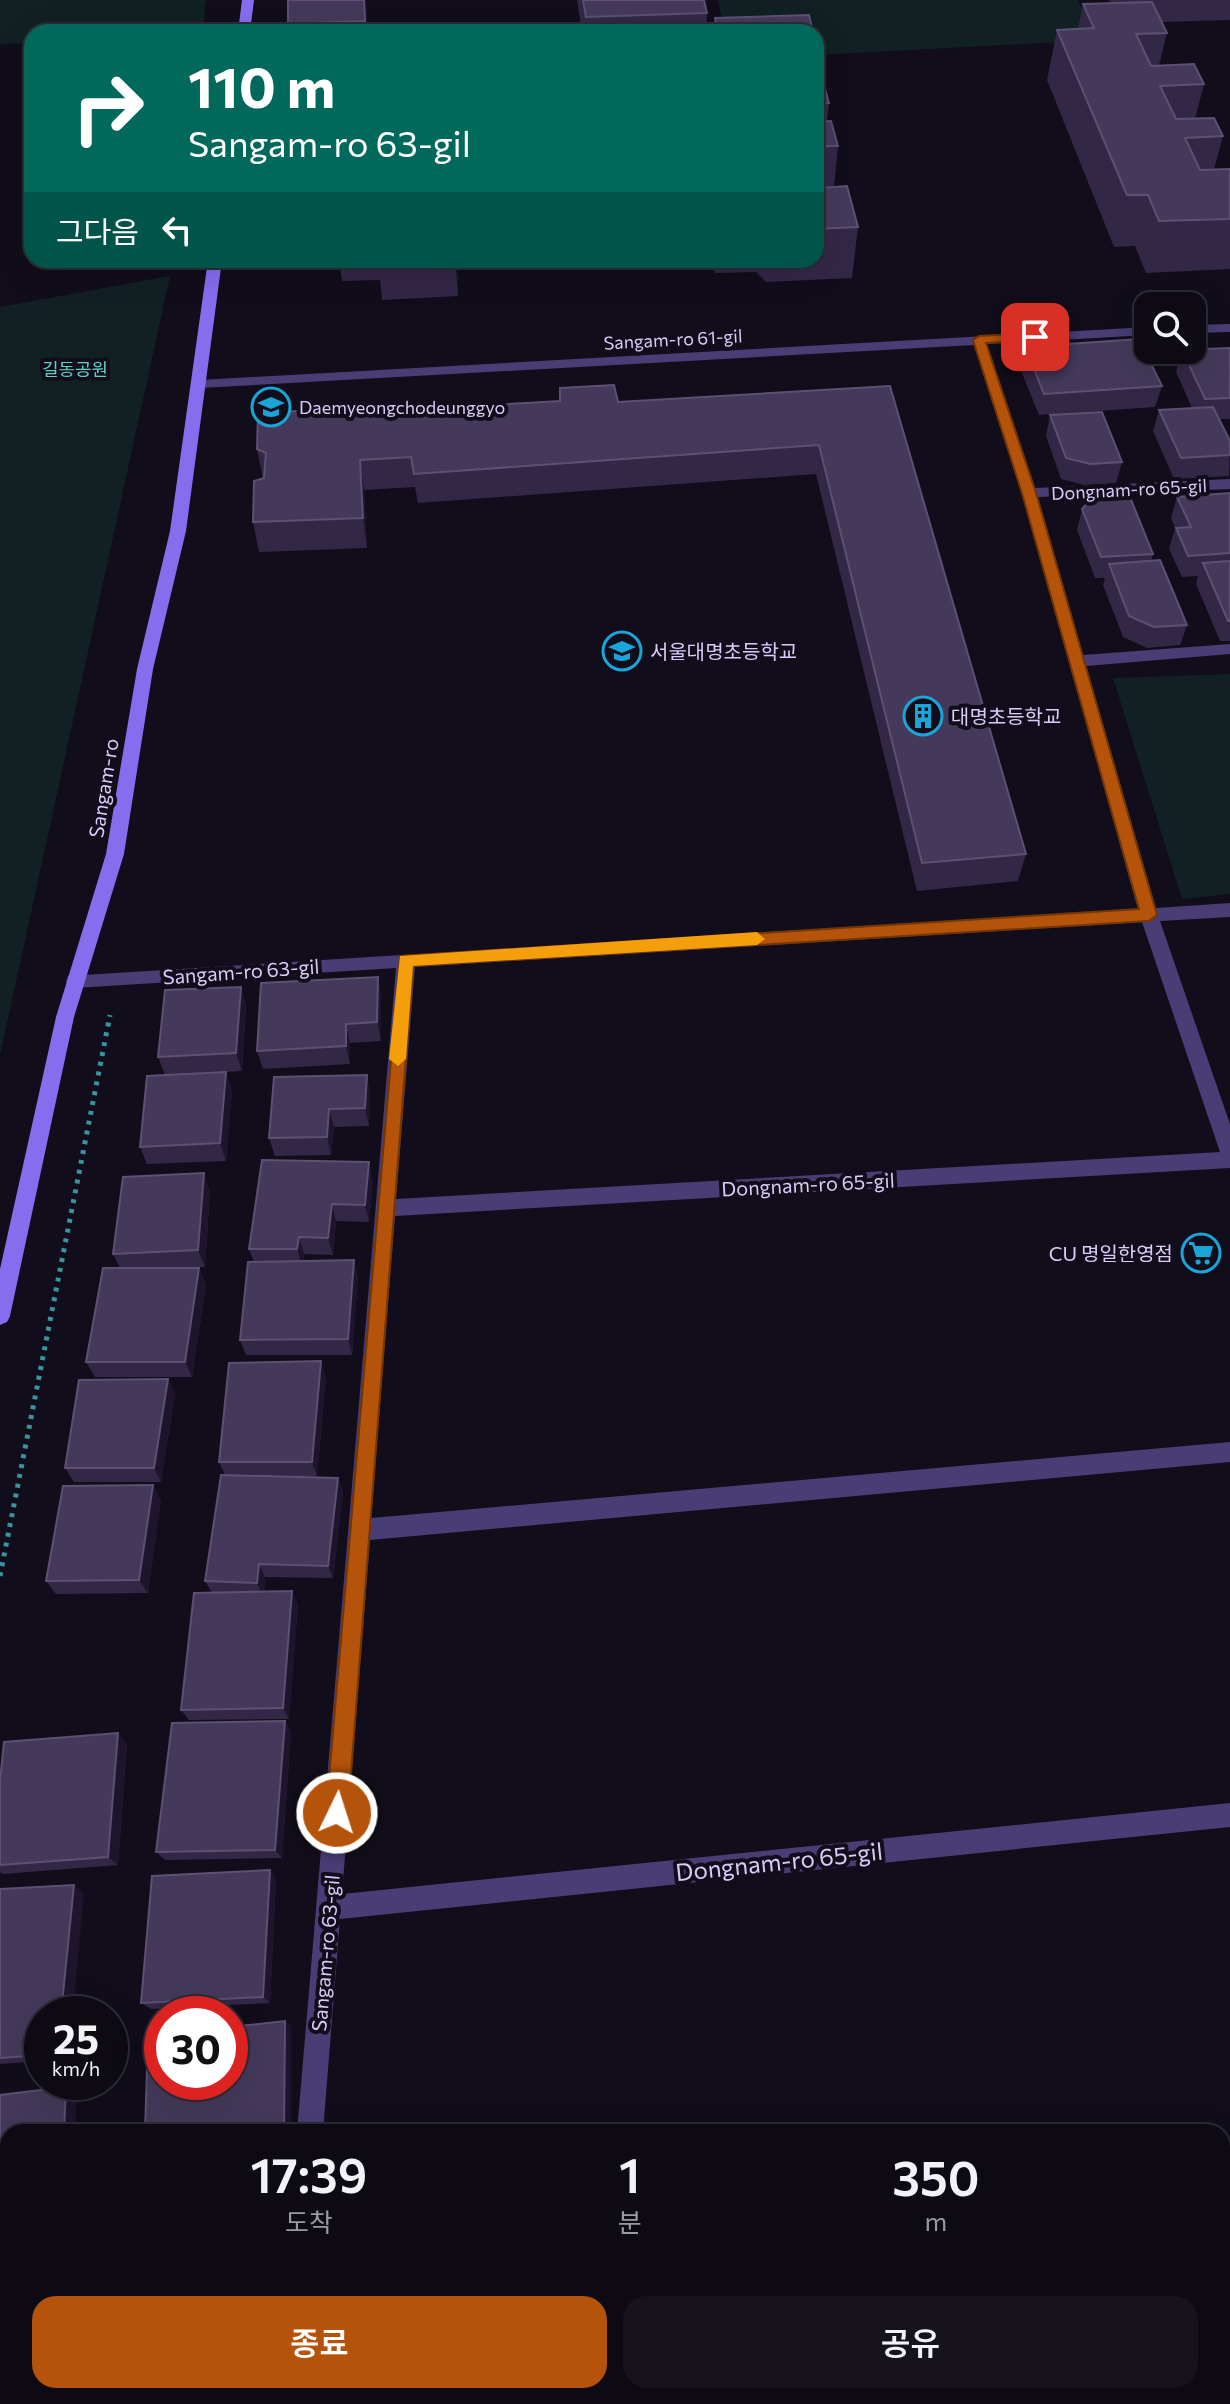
<!DOCTYPE html>
<html lang="ko">
<meta charset="utf-8">
<style>
body{margin:0;font-family:Commissioner,"Noto Sans KR",sans-serif;background:#16131d;color:#f1f3f6;height:100vh;display:flex;flex-direction:column;font-size:30px;white-space:nowrap}
*{box-sizing:border-box;margin:0}
p{font-size:26px;color:#9a9aa0}
.icon{flex:none;width:44px;height:44px;fill:none;stroke:currentColor;stroke-width:2;stroke-linecap:round;stroke-linejoin:round}
.map{position:relative;flex:1;overflow:hidden}
.side{position:absolute;left:0px;top:2124px;width:1230px;height:280px;display:flex;flex-direction:column;background:#0d0a14;border-radius:24px 24px 0 0;box-shadow:0 8px 32px #0002,0 0 0 2px #2d2b34}
.side>*{flex:none}
.guide{position:absolute;left:24px;top:24px;width:800px;height:244px;border-radius:24px;box-shadow:0 8px 32px #0002,0 0 0 2px #2d2b34;background:#00695c;color:#fff;overflow:hidden}
.tools{position:absolute;left:1134px;top:292px;display:grid;gap:16px}
.tools a{display:grid;place-items:center;width:72px;height:72px;border-radius:16px;background:#0d0a14;box-shadow:0 8px 32px #0002,0 0 0 2px #2d2b34;font-size:40px}
.speed{position:absolute;left:24px;top:1996px;display:flex;gap:16px;font-size:40px;font-weight:700;text-align:center}
.speed>*{display:grid;place-content:center;width:104px;height:104px;border-radius:50%;background:#0d0a14;box-shadow:0 8px 32px #0002,0 0 0 2px #2d2b34;line-height:1}
.speed small{font-size:20px;font-weight:400}
.speed .limit{border:12px solid #d22;background:#fff;color:#111}
.pin{position:absolute;display:grid;place-items:center;width:68px;height:68px;color:#fff;margin:-34px;border-radius:16px;box-shadow:0 4px 12px #0006}
.me{position:absolute;width:88px;margin:-44px;rotate:4deg;stroke-linejoin:round;filter:drop-shadow(0 0 6px #0008)}
.turn{display:flex;align-items:center;gap:28px;height:168px;padding:0 32px;font-size:36px}
.turn .icon{width:104px;height:104px;stroke-width:2.5}
.turn b{display:block;font-size:56px;line-height:68px}
.then{display:flex;align-items:center;height:76px;padding:0 32px;background:#0003;gap:16px;font-size:30px}
.eta{display:flex;justify-content:space-evenly;align-items:center;height:136px;text-align:center}
.eta b{font-size:48px;font-weight:600;line-height:56px}
.action{display:flex;gap:16px;margin-top:auto;padding:16px 32px}
.action a{flex:1;height:92px;border-radius:24px;background:#b45309;color:#fff;font-size:32px;font-weight:600;line-height:92px;text-align:center}
.action a+a{background:#16131d;color:#f1f3f6}
.map>svg:first-child{display:block}
.green{fill:#112123}
.lines{fill:none;stroke-linecap:round;stroke-linejoin:round}
.path{stroke:#39949f;stroke-width:5;stroke-dasharray:4 6;stroke-linecap:butt}
.street{fill:#483d74;fill-rule:evenodd}
.secondary{fill:#866dee;fill-rule:evenodd}
.wall{fill:#332746}
.shaded-wall{fill:#1e152d}
.building{fill:#44395a;stroke:#5c5073;stroke-width:2}
.route{fill:#b45309;stroke:#753606;stroke-width:2}
.slow{fill:#f59e0b}
.labels{text-anchor:middle;dominant-baseline:central;stroke-width:8;stroke-linejoin:round;paint-order:stroke}
.far-street-label{font-size:18px;fill:#d9ccf9;stroke:#110d1a}
.far-park-label{font-size:18px;fill:#61cfc7;stroke:#110d1a}
.far-poi-label{font-size:18px;fill:#d9ccf9;stroke:#110d1a;text-anchor:start}
.poi-label{font-size:20px;fill:#d9ccf9;stroke:#110d1a;text-anchor:start}
.street-label{font-size:20px;fill:#d9ccf9;stroke:#110d1a}
.near-street-label{font-size:24px;fill:#d9ccf9;stroke:#110d1a}
</style>
<div class="map">
<svg width="1230" height="2404" viewBox="0 0 1230 2404">
<rect width="100%" height="100%" fill="#110d1a"/>
<!-- green -->
<path class="green" d="M0,0H206L203,32H32V43L0,44Z
M718,0H1078L1099,40L816,55V32H725Z
M170,276L0,1055V307Z
M1230,674V894L1182,899L1113,678Z"/>
<g class="lines">
<!-- path -->
<path class="path" d="M0,1576L110,1015"/>
<!-- street -->
<path class="street" d="M1230,324V332L1192,333V325Z
M1148,327V335L987,344L1035,488L1230,479V489L1038,497L1083,655L1230,644V654L1086,666L1156,908L1230,903V917L1160,921L1230,1124V1168L395,1216L371,1518L1230,1442V1462L370,1540L342,1894L1230,1803V1827L340,1919L323,2132H297L396,968L75,988L68,986L66,981L68,976L1138,909L1022,493L974,345L200,388L193,384L200,380ZM1142,922L1220,1152L396,1199L415,967Z
M1230,2252V2280L1222,2281V2253Z
M8,2367V2395L0,2396V2368Z"/>
<!-- secondary -->
<path class="secondary" d="M242,0H254L250,32H238Z
M208,260H222L186,531L153,669L124,854L74,1017L10,1316L7,1322L0,1325V1269L56,1017L106,854L137,669L170,531Z"/>
</g>
<!-- wall -->
<path class="wall" d="M288,0H366L368,32H289Z
M577,0H704L707,13L706,32H582Z
M1109,0H1230V20L1162,22L1167,33L1159,65L1204,84L1195,119L1223,136L1214,169H1230V269L1146,273L1135,246L1114,247L1047,80L1057,30L1078,29L1083,4L1111,3Z
M816,74L829,103L827,121L838,146L834,187L858,227L852,278L766,282L756,272L715,273L712,260H816Z
M339,260H457L458,296L382,300L380,280L342,281Z
M1025,347L1162,386L1155,407L1039,415L1020,368Z
M1230,348V419H1219L1230,441L1229,476L1174,479L1153,431L1159,410L1192,408L1176,372L1182,350Z
M890,386L1026,854L1018,881L917,891L816,474L418,503L415,487L364,490L367,548L259,552L253,522L263,478L257,449L359,408L360,413L618,402Z
M1050,415L1122,462L1116,483L1084,485L1061,479L1046,436Z
M1230,493V641H1220L1196,584L1198,576L1182,577L1169,549L1175,528L1171,518L1177,497Z
M1082,509L1153,554L1151,561L1187,625L1180,645L1147,648L1123,637L1103,585L1105,578H1095L1077,530Z
M378,977L381,995V1041L350,1043V1064L263,1069L257,1051Z
M241,987L246,1006L242,1071L226,1072L232,1090L226,1161L147,1164L140,1147L165,1075L158,1057Z
M367,1075L370,1093L369,1126L334,1127L331,1155L275,1156L269,1138Z
M373,1179L369,1222L336,1221L333,1255L304,1254L303,1261L358,1276L352,1355H246L240,1340L254,1262L249,1249Z
M210,1191L205,1267L170,1268H199L206,1285L192,1377H95L86,1362L120,1268L113,1254Z
M326,1377L317,1476H274L338,1478L343,1492L333,1578L265,1577L264,1592L298,1604L289,1719L189,1720L181,1710L212,1593L205,1581L225,1475L219,1462Z
M168,1379L175,1394L161,1482H74L65,1468Z
M161,1499L148,1593L56,1594L46,1581Z
M285,1721L291,1732L282,1858L165,1860L156,1852Z
M127,1744L118,1865L3,1874L0,1872V1781Z
M276,1878L270,2003L151,2009L141,2003Z
M0,1889L84,1893L42,2014V2061L0,2064Z"/>
<!-- shaded-wall -->
<path class="shaded-wall" d="M364,0H366L368,32H366L365,21Z
M455,260H457L458,296Z
M360,460L364,490L367,548L363,518Z
M378,977L381,995V1041L377,1022Z
M241,987L246,1006L242,1071L236,1053Z
M346,1024L350,1043V1064L346,1046Z
M226,1072L232,1090L226,1161L220,1143Z
M367,1075L370,1093L369,1126L365,1108Z
M329,1109L334,1127L331,1155L327,1137Z
M369,1162L373,1179L369,1222L365,1205Z
M204,1173L210,1191L205,1267L198,1250Z
M332,1204L336,1221L333,1255L328,1238Z
M299,1237L304,1254L302,1266L297,1249Z
M354,1260L358,1276L352,1355L348,1339Z
M199,1268L206,1285L192,1377L185,1362Z
M321,1361L326,1377L317,1476L312,1462Z
M168,1379L175,1394L161,1482L154,1468Z
M338,1478L343,1492L333,1578L328,1566Z
M153,1485L161,1499L148,1593L139,1580Z
M259,1564L265,1577L263,1596L257,1583Z
M292,1591L298,1604L289,1719L283,1708Z
M285,1721L291,1732L282,1858L275,1850Z
M118,1733L127,1744L118,1865L108,1857Z
M270,1870L276,1878L270,2003L263,1997Z
M74,1885L84,1893L73,2014H61Z
M285,2021L291,2026V2132H284Z
M66,2087L77,2091L75,2132H64Z"/>
<!-- building -->
<path class="building" d="M288,0H364L365,21L288,24Z
M583,0H704L707,13L586,17Z
M1152,2L1167,33L1136,34L1151,66L1194,64L1204,84L1160,86L1176,119L1214,118L1223,136L1185,138L1200,170L1230,169V219L1159,221L1148,195H1127L1057,30L1094,28L1083,4Z
M809,15L813,32H717L715,18Z
M816,74H821L829,103L816,104Z
M831,121L838,146H816V122Z
M816,169L821,188L847,186L858,227L816,229Z
M1139,339L1162,386L1044,394L1025,347Z
M1230,348V398L1205,399L1182,350Z
M614,385L618,402L890,386L1026,854L922,863L819,445L414,474L411,457L360,460L363,518L253,522L254,481L264,478L266,453L257,449L258,413L359,408V413L560,401V388Z
M1213,407L1230,441V455L1181,458L1159,410Z
M1102,412L1122,462L1090,464L1066,458L1050,415Z
M1128,492L1153,554L1101,557L1082,509L1095,494Z
M1230,493V553L1188,556L1176,528L1191,527L1177,497Z
M1160,560L1187,625L1154,627L1129,616L1109,564Z
M1230,561V621H1228L1203,563Z
M378,977L377,1022L346,1024V1046L257,1051L261,983Z
M241,987L236,1053L158,1057L165,990Z
M226,1072L220,1143L140,1147L147,1076Z
M367,1075L365,1108L329,1109L327,1137L269,1138L274,1077Z
M262,1160L369,1162L365,1205L332,1204L328,1238L299,1237L297,1249H249Z
M204,1173L198,1250L113,1254L123,1177Z
M354,1260L348,1339L240,1340L248,1262Z
M103,1268H199L185,1362H86Z
M321,1361L312,1462H219L229,1363Z
M168,1379L154,1468H65L79,1380Z
M221,1475L338,1478L328,1566L259,1564L257,1583L205,1581Z
M153,1485L139,1580L46,1581L63,1486Z
M292,1591L283,1708L181,1710L194,1593Z
M285,1721L275,1850L156,1852L172,1723Z
M118,1733L108,1857L0,1865V1781L4,1742Z
M270,1870L263,1997L141,2003L152,1876Z
M74,1885L61,2014H42V2055L0,2058V1889Z
M285,2021L284,2132H145L148,2037L162,2035V2082H230V2027Z
M66,2087L64,2132H8V2352L0,2353V2095Z"/>
<!-- route -->
<path class="route" d="M1035,333L1040,334V340L986,343L1036,493L1157,915L1149,921L413,966L348,1813L344,1821L337,1824L329,1821L326,1813L400,956L1139,909L1022,493L973,340L979,336Z"/>
<!-- slow -->
<path class="slow" d="M757,932L765,939L757,945L413,966L406,1059L398,1066L389,1059L400,956Z"/>
<!-- icons -->
<defs>
<symbol id="school-ring" viewBox="-11 -11 22 22"><circle r="9.5" fill="#110d1a" stroke="#19a5d8" stroke-width="1.5"/><path d="M0-5L7-2L0 1L-7-2ZM-4 1L0 2.5L4 1V4Q0 6-4 4Z" fill="#19a5d8"/></symbol>
<symbol id="building-ring" viewBox="-11 -11 22 22"><circle r="9.5" fill="#110d1a" stroke="#19a5d8" stroke-width="1.5"/><path d="M-4-6H4V6H1V3H-1V6H-4ZM-2.5-4.3h1.7v1.8h-1.7ZM.8-4.3h1.7v1.8H.8ZM-2.5-1h1.7V.8h-1.7ZM.8-1h1.7V.8H.8Z" fill="#19a5d8"/></symbol>
<symbol id="supermarket-ring" viewBox="-11 -11 22 22"><circle r="9.5" fill="#110d1a" stroke="#19a5d8" stroke-width="1.5"/><path d="M-6-5.5h2.5l.6 2H6L4.5 2H-2.5L-4.4-4H-6ZM-1.5 3.2a1.3 1.3 0 1 0 .1 0ZM3 3.2a1.3 1.3 0 1 0 .1 0Z" fill="#19a5d8"/></symbol>
</defs>
<g fill-rule="evenodd">
<use href="#school-ring" x="249" y="385" width="44" height="44"/>
<use href="#school-ring" x="600" y="629" width="44" height="44"/>
<use href="#building-ring" x="901" y="694" width="44" height="44"/>
<use href="#supermarket-ring" x="1179" y="1231" width="44" height="44"/>
</g>
<g class="labels">
<!-- far-street labels -->
<g class="far-street-label">
<text transform="translate(673 339) rotate(-3)">Sangam-ro 61-gil</text>
<text transform="translate(1129 489) rotate(-3)">Dongnam-ro 65-gil</text>
</g>
<!-- far-park labels -->
<g class="far-park-label">
<text x="75" y="369">길동공원</text>
</g>
<!-- far-poi labels -->
<g class="far-poi-label">
<text x="299" y="407">Daemyeongchodeunggyo</text>
</g>
<!-- poi labels -->
<g class="poi-label">
<text x="650" y="651">서울대명초등학교</text>
<text x="951" y="716">대명초등학교</text>
<text x="1173" y="1253" text-anchor="end">CU 명일한영점</text>
</g>
<!-- street labels -->
<g class="street-label">
<text transform="translate(103 788) rotate(-81)">Sangam-ro</text>
<text transform="translate(241 971) rotate(-4)">Sangam-ro 63-gil</text>
<text transform="translate(808 1184) rotate(-3)">Dongnam-ro 65-gil</text>
<text transform="translate(325 1953) rotate(-85)">Sangam-ro 63-gil</text>
</g>
<!-- near-street labels -->
<g class="near-street-label">
<text transform="translate(779 1861) rotate(-6)">Dongnam-ro 65-gil</text>
</g>
</g>
</svg>
<div class="tools">
<a><svg class="icon" aria-label="search" viewBox="0 0 24 24"><circle cx="10" cy="10" r="6"/><path d="M15 15l6 6"/></svg></a>
</div>
<div class="speed"><div>25<small>km/h</small></div><div class="limit">30</div></div>
<div class="pin" style="left:1035px;top:337px;background:#d93025"><svg class="icon" aria-label="arrive" viewBox="0 0 24 24"><path d="M6 21V4h12l-3 4 3 4H6"/></svg></div>
<svg class="me" style="left:337px;top:1813px" viewBox="-20 -20 40 40"><circle r="17" fill="#b45309" stroke="#fff" stroke-width="3"/><path d="M0-11L8 9 0 5-8 9z" fill="#fff"/></svg>
<div class="guide">
<div class="turn"><svg class="icon" aria-label="right" viewBox="0 0 24 24"><path d="M7 20v-9h11M14 6l5 5-5 5"/></svg><div><b>110 m</b>Sangam-ro 63-gil</div></div>
<div class="then">그다음<svg class="icon" aria-label="left" viewBox="0 0 24 24"><path d="M17 20v-9H6M10 6l-5 5 5 5"/></svg></div>
</div>
<section class="side">
<div class="eta">
<div><b>17:39</b><p>도착</p></div>
<div><b>1</b><p>분</p></div>
<div><b>350</b><p>m</p></div>
</div>
<div class="action"><a>종료</a><a>공유</a></div>
</section>
</div>
